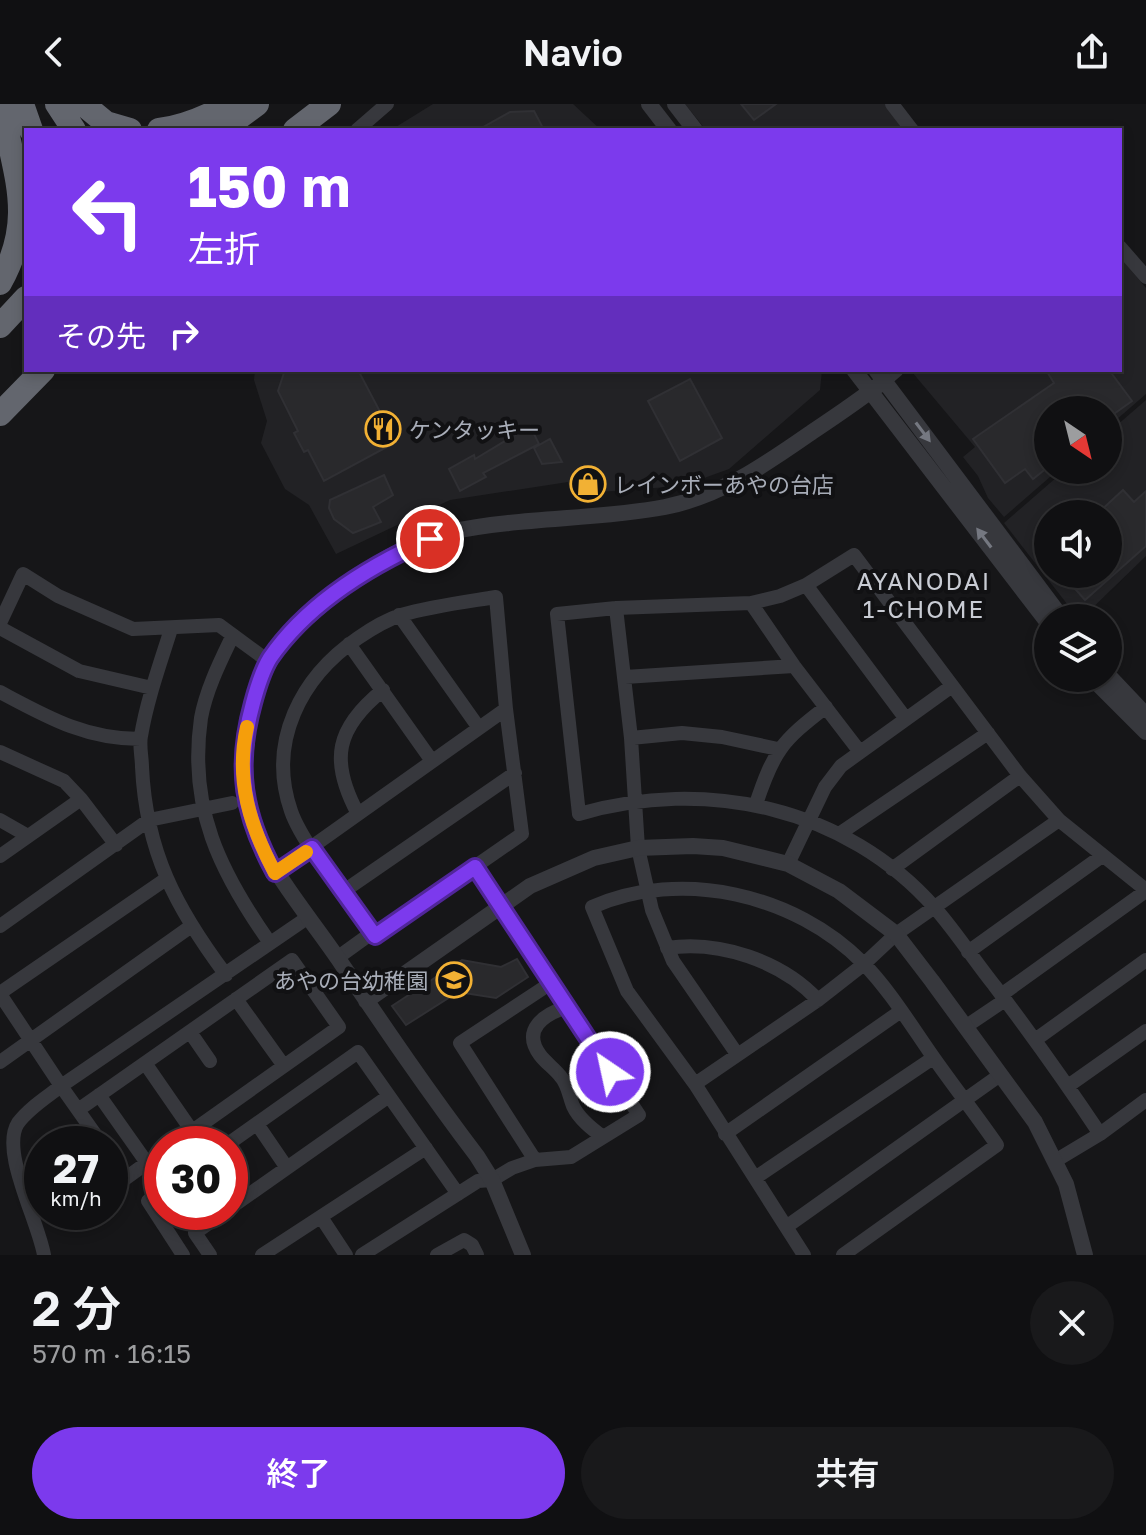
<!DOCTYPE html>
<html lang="ja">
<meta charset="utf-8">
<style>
body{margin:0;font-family:"Golos Text","Noto Sans JP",sans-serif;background:#19191b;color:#f1f3f6;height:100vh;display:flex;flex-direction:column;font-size:30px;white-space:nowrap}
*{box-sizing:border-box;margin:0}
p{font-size:26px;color:#9c9d9f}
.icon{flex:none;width:44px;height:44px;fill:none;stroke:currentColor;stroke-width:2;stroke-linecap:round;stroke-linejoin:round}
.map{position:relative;height:1151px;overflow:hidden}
.side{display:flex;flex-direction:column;background:#101012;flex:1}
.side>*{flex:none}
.hud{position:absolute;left:24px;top:24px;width:1098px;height:244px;border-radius:0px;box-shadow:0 4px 12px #0003,0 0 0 2px #303032;background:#7c3aed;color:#fff;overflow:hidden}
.needle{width:52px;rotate:145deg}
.fabs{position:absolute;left:1034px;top:292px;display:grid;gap:16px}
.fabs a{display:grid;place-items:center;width:88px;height:88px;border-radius:50%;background:#101012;box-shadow:0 4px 12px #0003,0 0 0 2px #303032;font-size:40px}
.speed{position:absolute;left:24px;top:1022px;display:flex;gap:16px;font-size:40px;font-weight:700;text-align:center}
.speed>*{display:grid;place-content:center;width:104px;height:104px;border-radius:50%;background:#101012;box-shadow:0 4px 12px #0003,0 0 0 2px #303032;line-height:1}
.speed small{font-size:20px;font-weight:400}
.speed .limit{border:12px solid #d22;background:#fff;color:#111}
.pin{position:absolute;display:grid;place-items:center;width:68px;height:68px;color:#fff;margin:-34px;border:4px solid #fff;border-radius:50%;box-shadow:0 2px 8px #0007}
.me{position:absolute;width:88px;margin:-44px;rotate:326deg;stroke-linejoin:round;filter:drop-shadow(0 0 6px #0008)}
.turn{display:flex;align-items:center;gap:28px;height:168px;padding:0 32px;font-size:36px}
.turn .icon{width:104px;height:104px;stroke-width:2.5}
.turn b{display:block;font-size:56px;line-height:68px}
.then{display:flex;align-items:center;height:76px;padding:0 32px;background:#0003;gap:16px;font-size:30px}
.round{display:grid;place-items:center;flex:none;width:84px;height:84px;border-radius:42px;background:#19191b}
.overview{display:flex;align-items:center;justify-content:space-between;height:136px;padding:0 32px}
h1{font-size:48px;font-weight:600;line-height:60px}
.primary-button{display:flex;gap:16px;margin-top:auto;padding:16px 32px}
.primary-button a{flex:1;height:92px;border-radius:48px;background:#7c3aed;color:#fff;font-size:32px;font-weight:600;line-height:92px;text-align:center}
.primary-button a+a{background:#19191b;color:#f1f3f6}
header{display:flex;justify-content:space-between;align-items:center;height:104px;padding:0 32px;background:#101012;font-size:36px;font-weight:600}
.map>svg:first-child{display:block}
.built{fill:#222225;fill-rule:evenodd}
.building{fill:#29292c;stroke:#303034;stroke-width:2}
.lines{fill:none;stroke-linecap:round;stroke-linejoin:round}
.minor{stroke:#37383d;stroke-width:14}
.tertiary{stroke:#37383d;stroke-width:16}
.motorway{stroke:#63666e;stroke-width:24}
.oneway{fill:#757881}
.route-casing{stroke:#51269a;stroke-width:20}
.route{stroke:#7c3aed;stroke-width:14}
.slow{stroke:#f59e0b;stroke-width:14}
.labels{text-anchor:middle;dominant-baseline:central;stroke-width:8;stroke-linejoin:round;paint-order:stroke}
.poi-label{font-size:22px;fill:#a8adb8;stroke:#111113;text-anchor:start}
.neighbourhood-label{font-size:24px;letter-spacing:2px;fill:#c9ccd4;stroke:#111113}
</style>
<header><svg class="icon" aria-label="back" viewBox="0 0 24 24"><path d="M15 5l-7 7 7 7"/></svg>Navio<svg class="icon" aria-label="share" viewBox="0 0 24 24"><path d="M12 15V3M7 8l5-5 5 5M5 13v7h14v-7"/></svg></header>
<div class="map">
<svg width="1146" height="1151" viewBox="0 0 1146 1151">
<rect width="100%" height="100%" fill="#161618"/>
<!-- built -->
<path class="built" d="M433,0H573L601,26H391Z
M685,0H885L905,26H706Z
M1120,153L1146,184V290L1108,323V306H1048V366H1058L1004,413L988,394L978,372L963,353L975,343L912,268L915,266H1120Z
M255,266H822L820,286L729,365L682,382L571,390L568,378L450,396L336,450L309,401L285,385L261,339L267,317L254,276Z
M1146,296V452L1082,514H1078L1004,419L1065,366H1108V329ZM1048,410H1108V470H1048Z"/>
<!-- building -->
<path class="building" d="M741,0H776L754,16Z
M534,7L544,26H478L510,8Z
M285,266H358L396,338L324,377L308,346L304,348L294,329L298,327L278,287Z
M1046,266H1109L1132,297L1108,314V306H1048V363L1033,375L1025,365L1005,379L973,335L1054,279Z
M690,275L722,334L680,357L648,297Z
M530,322L539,340L483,369L486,373L460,387L449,365L474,351L475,355Z
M550,335L562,358L542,360L534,344Z
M384,371L393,391L373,403L381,418L353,429L334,415L329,404L330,396Z
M598,373L601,382L578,388L575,378Z
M1123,386L1134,398L1146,387V442L1085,496L1062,470H1108V410H1097Z
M517,855L528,873L496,894L458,888L406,921L392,902L462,856L501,863Z"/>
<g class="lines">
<!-- minor -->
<path class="minor" d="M892,0L912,26
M357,26L387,0
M1120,143L1146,173
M884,277L897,266
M806,481L906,615
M751,499L794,562L860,648
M616,504L631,634L638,744L652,806L673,857L737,950
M399,511L479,624
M0,519L23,470L58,492L133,525L219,521L268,557
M0,524L79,567L152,584
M171,525C160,560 147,596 141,632C139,642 142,653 142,663C146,748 176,804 226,871
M232,533C220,558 206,586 201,614C188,704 220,768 270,839
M349,540L432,657
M625,573L794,562
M0,588C47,613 85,635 140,635
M631,634L682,629L722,633L778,645
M0,648L64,677L81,695L116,741
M756,700C774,646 782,637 826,603
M358,710C329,656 336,624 383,586
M0,716L28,732
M839,730L988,629
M0,752L81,695
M788,760L825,683L841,662L952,582
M892,765L1020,672
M275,769L506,605
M344,787L515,669
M0,822L149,716L232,699
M667,844C719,836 782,857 818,896
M968,848L1102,752
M337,854L373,828L375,832L522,730L506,605L496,493C465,498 432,502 401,511C386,516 371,525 358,534C301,573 267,638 291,707C303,742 350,796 373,828
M0,889L166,775
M0,890L61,982L307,814
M1001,891L1146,787
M236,895L284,962
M567,903C545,910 521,925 540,951C546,959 555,965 561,973C568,981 569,992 573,1002C579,1015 592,1025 603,1033
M965,923L1005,896
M190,928L210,957
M1035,936L1146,856
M0,958L190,823
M145,959L192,1027
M695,980L818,896L864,860L896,830L1059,716
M1068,982L1146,927
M99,991L147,1059
M78,1006L292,856L339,923L174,1040
M257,1020L287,1064
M725,1030L901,907
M1100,1030C1066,979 1031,930 994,881C974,856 956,828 935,804C846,703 705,673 579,710L557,510L616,504L751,499L780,492L806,481L854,451L1020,672L1059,716L1146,786
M228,1040L358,948L458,1090
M110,1052L126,1074L162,1048
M535,1056L460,939L551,879
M1055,1057L1100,1030L1146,996
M755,1074L933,954
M162,1087L148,1097L183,1151
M230,1104L389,992
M321,1113L346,1151
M786,1123L1000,971
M44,1151C38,1116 0,1047 18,1019C29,1004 47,993 61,982L102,1040
M210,1151L195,1129L224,1108
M262,1151L426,1044
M362,1151L478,1077L492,1076L512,1064L535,1056L571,1053L639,1011L475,763
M437,1151L464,1136L472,1141L477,1151
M804,1151L695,980L627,887L592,803C681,764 795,790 863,859C887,883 909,918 929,947C951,979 975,1009 997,1041L843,1151"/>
<!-- tertiary -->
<path class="tertiary" d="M649,0L669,26
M675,0L695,26
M854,266L1048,519
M876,266L1062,514
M1108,571L1146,611
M1092,574L1146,628
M366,897L530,782L594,754L638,744L693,742L723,744L788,760L839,787L896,830L932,877L1035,1018L1066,1080L1085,1151
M523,1151L492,1076L477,1052C429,989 385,924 341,859C283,774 221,719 251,608C263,561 277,539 314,508C352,474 400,439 450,428C520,413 596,416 665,403C721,392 766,360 812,328C836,312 861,295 884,277"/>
<!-- motorway -->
<path class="motorway" d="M22,0L31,26
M57,0L74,26
M83,0L106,19L130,26
M159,26C184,23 209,12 230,0
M222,26L257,0
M295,26L329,0
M0,179C38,111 12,68 2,0
M0,222L26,194
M0,310L43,266"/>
</g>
<!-- one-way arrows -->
<defs><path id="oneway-solid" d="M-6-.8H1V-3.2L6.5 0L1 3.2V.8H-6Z" transform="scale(2)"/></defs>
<g class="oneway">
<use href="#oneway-solid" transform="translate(923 328) rotate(53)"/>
<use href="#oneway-solid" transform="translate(984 434) rotate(-127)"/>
</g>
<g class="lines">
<defs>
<path id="route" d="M430,435C371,461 308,499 270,554C262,567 257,584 253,599C235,664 243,710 275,769L312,744L375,832L475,763L610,968"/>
</defs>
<!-- route casing -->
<use href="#route" class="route-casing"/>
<!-- route -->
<use href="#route" class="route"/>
<!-- slow -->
<path class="slow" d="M247,623C235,676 250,722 275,769L306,748"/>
</g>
<!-- icons -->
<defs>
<symbol id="restaurant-ring" viewBox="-11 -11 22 22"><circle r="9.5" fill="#111113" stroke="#f2b134" stroke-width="1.5"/><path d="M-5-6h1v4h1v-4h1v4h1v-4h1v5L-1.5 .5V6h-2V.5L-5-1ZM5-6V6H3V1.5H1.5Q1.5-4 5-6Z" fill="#f2b134"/></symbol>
<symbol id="shop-ring" viewBox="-11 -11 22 22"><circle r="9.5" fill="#111113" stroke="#f2b134" stroke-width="1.5"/><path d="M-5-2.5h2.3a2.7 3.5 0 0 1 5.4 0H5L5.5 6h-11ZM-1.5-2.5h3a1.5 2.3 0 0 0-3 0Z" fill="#f2b134"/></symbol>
<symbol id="school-ring" viewBox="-11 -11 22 22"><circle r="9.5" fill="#111113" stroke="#f2b134" stroke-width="1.5"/><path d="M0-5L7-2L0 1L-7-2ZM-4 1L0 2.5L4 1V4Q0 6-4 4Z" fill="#f2b134"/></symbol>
</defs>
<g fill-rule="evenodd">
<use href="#restaurant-ring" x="363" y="305" width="40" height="40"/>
<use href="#shop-ring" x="568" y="360" width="40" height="40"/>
<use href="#school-ring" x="434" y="856" width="40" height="40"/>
</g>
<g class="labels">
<!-- poi labels -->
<g class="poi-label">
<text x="409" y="325">ケンタッキー</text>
<text x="614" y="380">レインボーあやの台店</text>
<text x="428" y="876" text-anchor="end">あやの台幼稚園</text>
</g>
<!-- neighbourhood labels -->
<g class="neighbourhood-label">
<text x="924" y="476">AYANODAI<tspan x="924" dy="28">1-CHOME</tspan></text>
</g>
</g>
</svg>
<div class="fabs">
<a><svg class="needle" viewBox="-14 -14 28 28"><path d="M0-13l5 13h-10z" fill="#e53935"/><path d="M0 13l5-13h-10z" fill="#9c9d9f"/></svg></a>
<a><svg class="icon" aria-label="sound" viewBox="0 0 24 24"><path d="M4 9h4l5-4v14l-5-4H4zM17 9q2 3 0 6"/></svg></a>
<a><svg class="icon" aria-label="layers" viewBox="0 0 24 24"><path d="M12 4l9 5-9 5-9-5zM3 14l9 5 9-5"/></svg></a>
</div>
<div class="speed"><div>27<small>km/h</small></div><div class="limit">30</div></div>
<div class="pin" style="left:430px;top:435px;background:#d93025"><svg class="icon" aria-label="arrive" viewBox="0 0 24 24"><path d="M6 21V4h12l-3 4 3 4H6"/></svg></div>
<svg class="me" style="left:610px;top:968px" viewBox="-20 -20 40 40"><circle r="17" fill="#7c3aed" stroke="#fff" stroke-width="3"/><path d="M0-11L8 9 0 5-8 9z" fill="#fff"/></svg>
<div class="hud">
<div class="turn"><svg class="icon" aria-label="left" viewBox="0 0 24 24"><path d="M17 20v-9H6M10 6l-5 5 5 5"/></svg><div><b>150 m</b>左折</div></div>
<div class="then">その先<svg class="icon" aria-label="right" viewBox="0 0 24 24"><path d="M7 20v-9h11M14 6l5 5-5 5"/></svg></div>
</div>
</div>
<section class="side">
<div class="overview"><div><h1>2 分</h1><p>570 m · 16:15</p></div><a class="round"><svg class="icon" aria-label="close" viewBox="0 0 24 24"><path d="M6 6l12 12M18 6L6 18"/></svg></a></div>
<div class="primary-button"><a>終了</a><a>共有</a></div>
</section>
